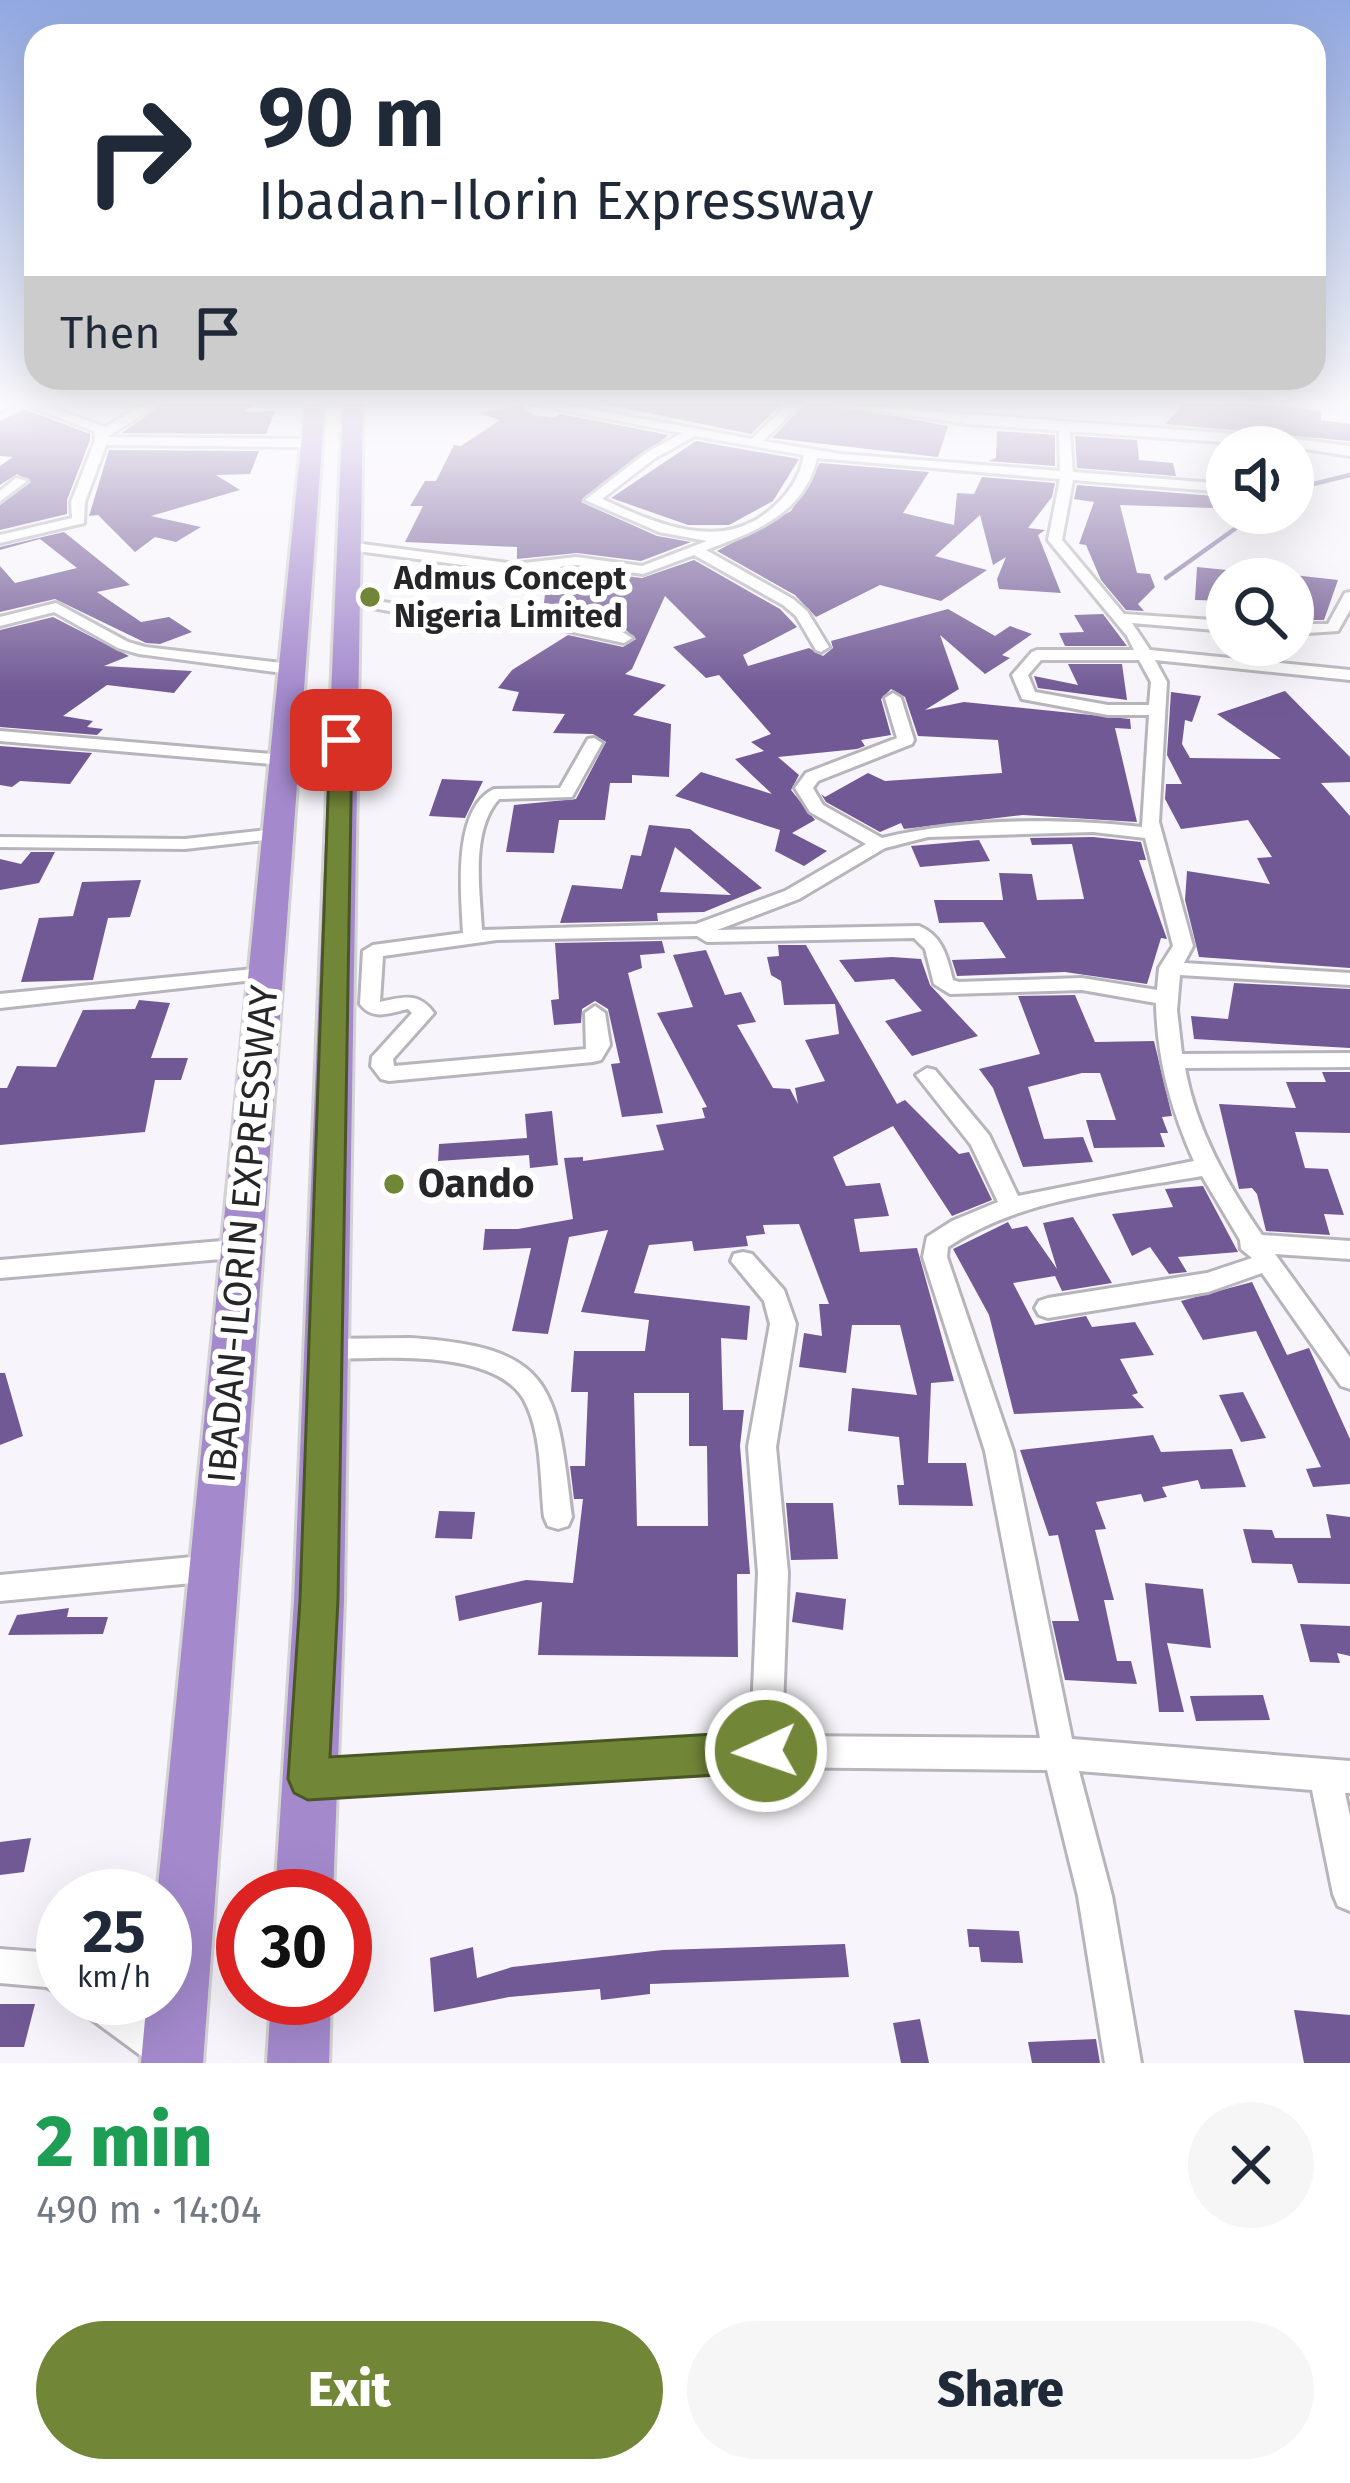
<!DOCTYPE html>
<meta charset="utf-8">
<style>
body{margin:0;font-family:"Fira Sans",sans-serif;background:#f6f6f7;color:#1f2937;height:100vh;display:flex;flex-direction:column;font-size:45px;white-space:nowrap}
*{box-sizing:border-box;margin:0}
p{font-size:39px;color:#747a83}
.icon{flex:none;width:66px;height:66px;fill:none;stroke:currentColor;stroke-width:2;stroke-linecap:round;stroke-linejoin:round}
.map{position:relative;height:2063px;overflow:hidden}
.drawer{display:flex;flex-direction:column;background:#fff;flex:1}
.drawer>*{flex:none}
.top-card{position:absolute;left:24px;top:24px;width:1302px;height:366px;border-radius:36px;box-shadow:0 12px 48px #0002;background:#fff;color:#1f2937;overflow:hidden}
.buttons{position:absolute;left:1206px;top:426px;display:grid;gap:24px}
.buttons a{display:grid;place-items:center;width:108px;height:108px;border-radius:50%;background:#fff;box-shadow:0 12px 48px #0002;font-size:60px}
.speed{position:absolute;left:36px;top:1869px;display:flex;gap:24px;font-size:60px;font-weight:700;text-align:center}
.speed>*{display:grid;place-content:center;width:156px;height:156px;border-radius:50%;background:#fff;box-shadow:0 12px 48px #0002;line-height:1}
.speed small{font-size:30px;font-weight:400}
.speed .limit{border:18px solid #d22;background:#fff;color:#111}
.pin{position:absolute;display:grid;place-items:center;width:102px;height:102px;color:#fff;margin:-51px;border-radius:24px;box-shadow:0 6px 18px #0006}
.me{position:absolute;width:132px;margin:-66px;rotate:267deg;stroke-linejoin:round;filter:drop-shadow(0 0 9px #0008)}
.turn{display:flex;align-items:center;gap:42px;height:252px;padding:0 36px;font-size:54px}
.turn .icon{width:156px;height:156px;stroke-width:2.5}
.turn b{display:block;font-size:84px;line-height:102px}
.then{display:flex;align-items:center;height:114px;padding:0 36px;background:#0003;gap:24px;font-size:45px}
.round{display:grid;place-items:center;flex:none;width:126px;height:126px;border-radius:63px;background:#f6f6f7}
.summary{display:flex;align-items:center;justify-content:space-between;height:204px;padding:0 36px}
h1{font-size:72px;font-weight:800;line-height:90px;color:#1e9e55}
.button{display:flex;gap:24px;margin-top:auto;padding:24px 36px}
.button a{flex:1;height:138px;border-radius:72px;background:#728637;color:#fff;font-size:48px;font-weight:800;line-height:138px;text-align:center}
.button a+a{background:#f6f6f7;color:#1f2937}
.map>svg:first-child{display:block}
.lines{fill:none;stroke-linecap:round;stroke-linejoin:round}
.stream{stroke:#8573a2;stroke-width:4.5}
.building{fill:#715995;fill-rule:evenodd}
.street-casing{stroke:#b7b5bb;stroke-width:6}
.secondary-casing{stroke:#b7b5bb;stroke-width:6}
.highway-casing{stroke:#d4d3d4;stroke-width:6}
.street{fill:#fff;fill-rule:evenodd}
.secondary{fill:#fff;fill-rule:evenodd}
.highway{fill:#a48acd;fill-rule:evenodd}
.route{fill:#728637;stroke:#4a5724;stroke-width:3}
.poi-dot{fill:#728637;stroke:#fff;stroke-width:4.5}
.labels{text-anchor:middle;dominant-baseline:central;stroke-width:12;stroke-linejoin:round;paint-order:stroke}
.far-poi-label{font-size:33px;font-weight:bold;fill:#262527;stroke:#fff;text-anchor:start}
.poi-label{font-size:39px;font-weight:bold;fill:#262527;stroke:#fff;text-anchor:start}
.street-label{font-size:39px;fill:#262527;stroke:#fff}
</style>
<div class="map">
<svg width="1350" height="2063" viewBox="0 0 1350 2063">
<rect width="100%" height="100%" fill="#f7f5fb"/>
<g class="lines">
<!-- stream -->
<path class="stream" d="M1293,489L1350,475
M1166,578L1257,513"/>
</g>
<!-- building -->
<path class="building" d="M163,404H252L245,412L275,411L266,434L122,433Z
M604,404H781L751,434Z
M805,404H830L948,426L938,457L772,438Z
M1184,404H1267L1321,411V420L1350,424V441L1165,424Z
M520,405L533,415L554,418L560,414L669,435L581,502L657,536L691,542L641,561L577,553L517,559V547L405,542L423,506H410L425,481H436L454,445L461,446L500,420L479,413Z
M24,409L90,434V440L67,500V514L0,530V505L31,482L17,474L0,485V466L13,457L0,456V421Z
M997,431L1055,435V466L988,461L996,458Z
M1075,436L1137,440L1139,460L1173,463L1176,476L1077,468Z
M696,441L799,459L773,501L729,525H688L611,498Z
M109,450L259,451L250,474L216,475L240,490L151,516L201,527L176,542L155,537L135,552L98,515L89,516Z
M820,463L929,472L903,513L954,525L957,493L974,494L982,477L1055,483L1052,497L1028,528L1045,530L1038,535L1061,593L999,589L997,579L1006,557L993,565L980,515L935,556L987,570L941,601L880,585L816,617L795,595L717,551L791,511Z
M1077,485L1214,496L1213,508L1120,505L1137,573L1150,574L1155,587L1138,604L1144,611L1126,610L1101,580L1086,545L1079,544L1094,502L1074,499Z
M64,532L130,585L97,592L141,622L169,617L192,632L160,644L146,643L55,599L0,612V566L15,583L77,568L40,539L0,550V547Z
M694,560L780,609L797,627L743,655L748,666L809,648L823,656L833,648L831,641L948,609L995,636L1010,626L1032,634L1002,655L1010,658L985,674L940,635L959,689L925,710L964,702L1130,719L1131,729L1115,728L1137,822L1023,815L904,829L901,823L880,832L826,802L821,794L825,797L868,773L885,781L1002,773L998,740L918,736L905,697L891,689L881,699L891,735L861,740L865,746L857,749L778,757L799,775L791,790L815,820L792,833L827,851L804,866L775,851L780,830L675,796L701,772L772,794L735,759L764,751L751,742L771,734L719,675L706,678L673,647L706,637L665,596L632,669L625,674L666,685L633,715L671,724L669,777L632,775V783H610L605,820H559L554,853L506,852L514,805L576,799L606,742L593,734L553,733L565,714L512,711L519,692L498,688L512,670L568,635L623,647L636,639L625,629L589,622L604,612L544,603L545,594L622,592L551,572L576,570L642,578Z
M1197,567L1227,570V601L1195,600Z
M1293,575L1338,580L1324,620H1293Z
M1103,614L1127,646H1065L1059,633L1084,632L1074,615Z
M53,617L129,656L104,666L192,671L174,693L107,685L63,716L93,721L87,727L103,729L97,735L0,727V630Z
M1068,664H1122L1127,700L1038,688L1034,676L1078,685Z
M1285,691L1350,757V782L1321,783L1350,816V968L1199,957L1185,900L1187,871L1270,884L1257,858L1272,857L1248,820L1181,829L1165,799L1166,784H1182L1167,755L1171,692L1201,696L1192,722L1185,720L1182,744L1190,758L1281,759L1217,714Z
M0,746L92,753L70,784L20,781L12,787L0,785Z
M442,779L483,781L465,818L429,816Z
M649,825L690,829L762,888L704,912L657,913L658,921L560,923L572,885L622,889L631,855L641,856ZM675,847L731,895L660,892Z
M1093,837L1141,842L1146,860H1139L1167,939L1161,938L1147,984L1065,972L957,976L952,960L1006,958L983,922L939,923L934,900H1003L999,873L1032,874L1037,900L1084,899L1072,844L1032,845L1030,838Z
M979,840L990,861L920,867L911,846Z
M31,852H55L39,883L0,890V859L21,864Z
M141,880L130,917L108,918L93,980L21,982L39,918L73,916L82,882Z
M662,941L665,953L640,955L642,968L628,973L663,1113L622,1117L611,1064L620,1063L608,1009L595,1001L582,1009L581,1023L554,1025L551,1000L559,999L555,943Z
M778,945H806L897,1104L905,1100L959,1154L969,1152L992,1200L952,1216L893,1126L833,1157L846,1186L880,1183L889,1216L854,1219L860,1252L917,1248L954,1381L931,1383L928,1463H966L973,1506L899,1505L897,1485H904L899,1437L848,1431L852,1388L917,1395L900,1325H852L846,1373L799,1367L804,1333L822,1336L819,1304H829L799,1224L763,1225L765,1234L746,1236L748,1246L694,1251L692,1241L649,1245L634,1293L750,1306L747,1340L721,1338L723,1410H744L740,1446L750,1574H737L738,1657L538,1655L542,1602L459,1621L455,1596L526,1580L573,1583L583,1499H574L570,1466H585L588,1392H571L574,1351H645L649,1320L581,1312L608,1230L569,1237L548,1334L512,1331L531,1248L483,1250L485,1229H518L573,1219L564,1158L583,1157V1161L664,1150L656,1125L705,1118L702,1108L707,1107L657,1013L693,1007L673,955L706,950L725,995L741,992L756,1022L737,1025L773,1088L790,1089L798,1104L795,1088L825,1081L805,1040L839,1034L835,1004L784,1005L781,981L771,975L767,957L779,956ZM634,1393H689V1446H707L708,1526H637Z
M892,957L921,959L930,985L978,1036L912,1056L885,1021L922,1011L894,979L855,982L839,960Z
M1234,983L1350,989V1048L1194,1039L1191,1016L1228,1019Z
M1075,995L1095,1042L1154,1041L1172,1116L1162,1117L1168,1133H1160L1165,1147L1094,1148L1086,1120H1116L1100,1073H1082L1028,1087L1044,1139L1083,1137L1093,1162L1023,1167L993,1088L979,1069L1040,1054L1018,996Z
M139,1000L170,1003L151,1058H188L181,1080H155L145,1132L0,1145V1088H7L17,1066L56,1067L83,1010L135,1009Z
M1322,1072H1350V1133L1295,1132L1305,1168L1328,1169L1344,1215L1324,1214L1330,1235L1266,1231L1257,1194L1252,1188L1239,1189L1219,1104L1296,1108L1286,1082H1326Z
M552,1111L558,1165L530,1168L529,1155L438,1161L439,1144L527,1138L525,1114Z
M1203,1186L1238,1252L1178,1257L1187,1272L1169,1274L1150,1247L1132,1256L1112,1214L1173,1207L1165,1189Z
M1073,1217L1112,1283L1062,1291L1055,1276L1013,1283L1035,1325L1086,1316L1092,1327L1135,1322L1154,1355L1120,1359L1138,1393L1132,1395L1144,1408L1014,1414L989,1315L953,1249L1008,1222L1012,1229L1027,1226L1057,1269L1043,1223Z
M1252,1282L1287,1355L1309,1348L1350,1439V1484L1313,1487L1306,1469L1321,1467L1256,1331L1203,1340L1181,1301Z
M0,1373H5L23,1436L0,1445Z
M1243,1392L1266,1438L1241,1442L1219,1395Z
M1153,1435L1161,1452L1232,1449L1246,1487L1201,1489L1198,1480L1162,1487L1167,1497L1144,1502L1141,1494L1096,1502L1106,1529L1095,1530L1114,1600H1104L1117,1661H1131L1137,1684L1065,1680L1052,1621H1079L1058,1535L1049,1536L1020,1450Z
M786,1503H833L838,1559L791,1560Z
M439,1511L475,1512L472,1539L435,1538Z
M1326,1514L1350,1517V1584L1298,1583L1292,1564L1252,1563L1243,1529L1272,1530L1275,1538H1331Z
M1145,1583L1203,1589L1211,1648L1167,1643L1184,1712H1159Z
M796,1592L846,1599L843,1630L792,1622Z
M69,1608L67,1617H108L103,1634L8,1635L17,1615Z
M1300,1624L1350,1626V1656L1337,1653L1340,1663L1310,1662Z
M1263,1695L1270,1720L1196,1721L1190,1696Z
M31,1838L24,1872L0,1875V1842Z
M967,1929L1019,1931L1023,1963L981,1962L979,1947H969Z
M845,1944L849,1977L650,1984V1994L601,2000L600,1989L509,1997L434,2012L430,1958L473,1947L477,1978L512,1967L663,1950Z
M0,2004H35L24,2047H0Z
M1294,2010L1350,2015V2063H1304Z
M920,2019L929,2063H901L893,2023Z
M1096,2039L1100,2063H1032L1028,2042Z"/>
<g class="lines">
<defs>
<path id="street" d="M24,404H42L105,427L144,404H159L107,437L310,439L316,443L310,447L106,445L85,502L84,523L0,543V535L72,518L71,502L95,441L94,431Z
M532,404H560L752,439L788,404H801L763,441L840,454L1060,471L1059,426L1069,423L1073,472L1227,484V492L1073,480L1062,540L1124,614L1227,621V631L1132,623L1150,650L1350,670V680L1155,660L1167,682L1159,822L1193,946L1184,963L1350,973V985L1180,975L1177,1010L1182,1054L1350,1053V1067L1185,1068C1196,1129 1227,1184 1262,1235L1350,1241V1259L1275,1254L1350,1357V1389L1341,1386L1262,1273L1208,1292L1048,1318L1039,1315L1035,1308L1039,1301L1048,1298L1207,1273L1252,1258L1241,1249L1240,1240L1202,1176C1116,1191 1021,1198 948,1247L947,1257L1013,1451L1072,1739L1350,1761V1793H1345L1350,1816V1911L1338,1906L1333,1894L1312,1790L1079,1771L1112,1896L1141,2063H1105L1078,1896L1047,1770L766,1767L309,1795L298,1790L293,1779L298,1768L309,1763L751,1736L758,1573L748,1447L770,1324L764,1301L731,1261L734,1254L743,1252L752,1254L784,1290L796,1324L776,1447L788,1573L782,1736L1040,1738L985,1451L923,1257L927,1237L952,1221L998,1202L971,1145L916,1075L927,1068L935,1070L989,1135L1018,1196L1194,1161C1171,1110 1157,1059 1156,1003L1082,990L950,994L934,984L925,949L914,938L707,942L697,936L497,940L383,956L380,1002C405,997 418,992 434,1013L393,1059L394,1066L586,1049L585,1013L595,1006L605,1013L610,1045L601,1060L593,1062L389,1081L381,1079L371,1066L372,1057L412,1013L408,1009C389,1013 373,1021 360,1004L363,951L373,945L463,933C461,893 452,809 494,789L560,788L588,739L594,738L602,743L572,797L499,799C470,831 480,891 482,930L696,924L785,891L866,844L810,812L795,788L806,773L897,738L885,698L893,693L901,698L914,740L912,744L818,781L813,788L823,805L882,838C964,818 1058,818 1142,827L1149,715H1108L1022,699L1012,675L1032,652L1037,650H1134L1127,636L1048,540L1060,479L817,458C804,515 753,532 706,550L793,599L807,611L829,647L821,652L816,650L796,616L783,605L694,555L643,574L576,565L515,572L342,549L340,546L347,542L515,564L576,557L642,566L707,541L659,532L585,500L646,453L682,433ZM695,436L804,455C800,478 788,495 770,510C719,553 655,523 602,499L655,458ZM1041,660H1139L1151,682L1149,705H1108L1035,692L1028,675ZM1093,832L1145,838L1173,946L1159,968L1157,990L1082,978L959,982L953,980C947,957 943,936 919,926L717,930L799,899L885,848L928,837Z
M16,478L27,481L0,501V491Z
M1350,592V610L1338,631L1293,634V624H1328L1345,593Z
M345,595L411,607L546,618L624,633L632,638L624,643L546,626L411,615L340,602V596Z
M56,603L128,642L145,647L290,664L298,669L290,674L139,654L118,648L54,612L0,626V617Z
M0,731L283,755L291,760L283,765L0,741Z
M276,829L285,834L282,838L185,849L0,847V837L185,839Z
M264,968L274,974L271,978L0,1008V994Z
M245,1239L254,1242L257,1248L254,1254L245,1257L0,1278V1260Z
M410,1338C555,1347 556,1387 572,1517L568,1526L558,1529L548,1526L544,1517C540,1481 542,1439 527,1406C502,1346 380,1359 327,1359L318,1356L314,1349L318,1342L327,1339Z
M214,1555L224,1559L228,1568L224,1577L214,1581L0,1601V1575Z
M0,1949L52,1953L63,1957V1995L46,1987L0,1983Z
M73,1998H121L177,2037L182,2050L177,2063H151L79,2010Z"/>
<path id="secondary" d="M0,404H12L0,412Z
M834,404L1287,438L1350,446V456L1293,447L968,424Z"/>
<path id="highway" d="M305,404H325L203,2063H141L147,1998H165V1896H157Z
M343,404H363L344,1600L333,1896H275L294,1600Z
M271,1998H331L329,2063H267Z"/>
</defs>
<!-- street casing -->
<use href="#street" class="street-casing"/>
<!-- secondary casing -->
<use href="#secondary" class="secondary-casing"/>
<!-- highway casing -->
<use href="#highway" class="highway-casing"/>
<!-- street -->
<use href="#street" class="street"/>
<!-- secondary -->
<use href="#secondary" class="secondary"/>
<!-- highway -->
<use href="#highway" class="highway"/>
</g>
<!-- sky -->
<linearGradient id="sky" x2="0" y2="1"><stop stop-color="#91a8e1"/><stop offset="0.58" stop-color="#fbfafd"/><stop offset="1" stop-color="#fbfafd" stop-opacity="0"/></linearGradient>
<rect width="1350" height="693" fill="url(#sky)"/>
<!-- route -->
<path class="route" d="M341,733L352,740L338,1600L330,1757L766,1731L781,1737L787,1751L781,1766L766,1772L308,1800L294,1793L288,1779L300,1600L330,740Z"/>
<!-- markers -->
<g class="poi-dot">
<circle cx="370" cy="597" r="12"/>
<circle cx="394" cy="1184" r="12"/>
</g>
<g class="labels">
<!-- far-poi labels -->
<g class="far-poi-label">
<text x="394" y="578">Admus Concept<tspan x="394" dy="38">Nigeria Limited</tspan></text>
</g>
<!-- poi labels -->
<g class="poi-label">
<text x="418" y="1184">Oando</text>
</g>
<!-- street labels -->
<g class="street-label">
<text transform="translate(243 1234) rotate(-85)">IBADAN-ILORIN EXPRESSWAY</text>
</g>
</g>
</svg>
<div class="buttons">
<a><svg class="icon" aria-label="sound" viewBox="0 0 24 24"><path d="M4 9h4l5-4v14l-5-4H4zM17 9q2 3 0 6"/></svg></a>
<a><svg class="icon" aria-label="search" viewBox="0 0 24 24"><circle cx="10" cy="10" r="6"/><path d="M15 15l6 6"/></svg></a>
</div>
<div class="speed"><div>25<small>km/h</small></div><div class="limit">30</div></div>
<div class="pin" style="left:341px;top:740px;background:#d93025"><svg class="icon" aria-label="arrive" viewBox="0 0 24 24"><path d="M6 21V4h12l-3 4 3 4H6"/></svg></div>
<svg class="me" style="left:766px;top:1751px" viewBox="-20 -20 40 40"><circle r="17" fill="#728637" stroke="#fff" stroke-width="3"/><path d="M0-11L8 9 0 5-8 9z" fill="#fff"/></svg>
<div class="top-card">
<div class="turn"><svg class="icon" aria-label="right" viewBox="0 0 24 24"><path d="M7 20v-9h11M14 6l5 5-5 5"/></svg><div><b>90 m</b>Ibadan-Ilorin Expressway</div></div>
<div class="then">Then<svg class="icon" aria-label="arrive" viewBox="0 0 24 24"><path d="M6 21V4h12l-3 4 3 4H6"/></svg></div>
</div>
</div>
<section class="drawer">
<div class="summary"><div><h1>2 min</h1><p>490 m · 14:04</p></div><a class="round"><svg class="icon" aria-label="close" viewBox="0 0 24 24"><path d="M6 6l12 12M18 6L6 18"/></svg></a></div>
<div class="button"><a>Exit</a><a>Share</a></div>
</section>
